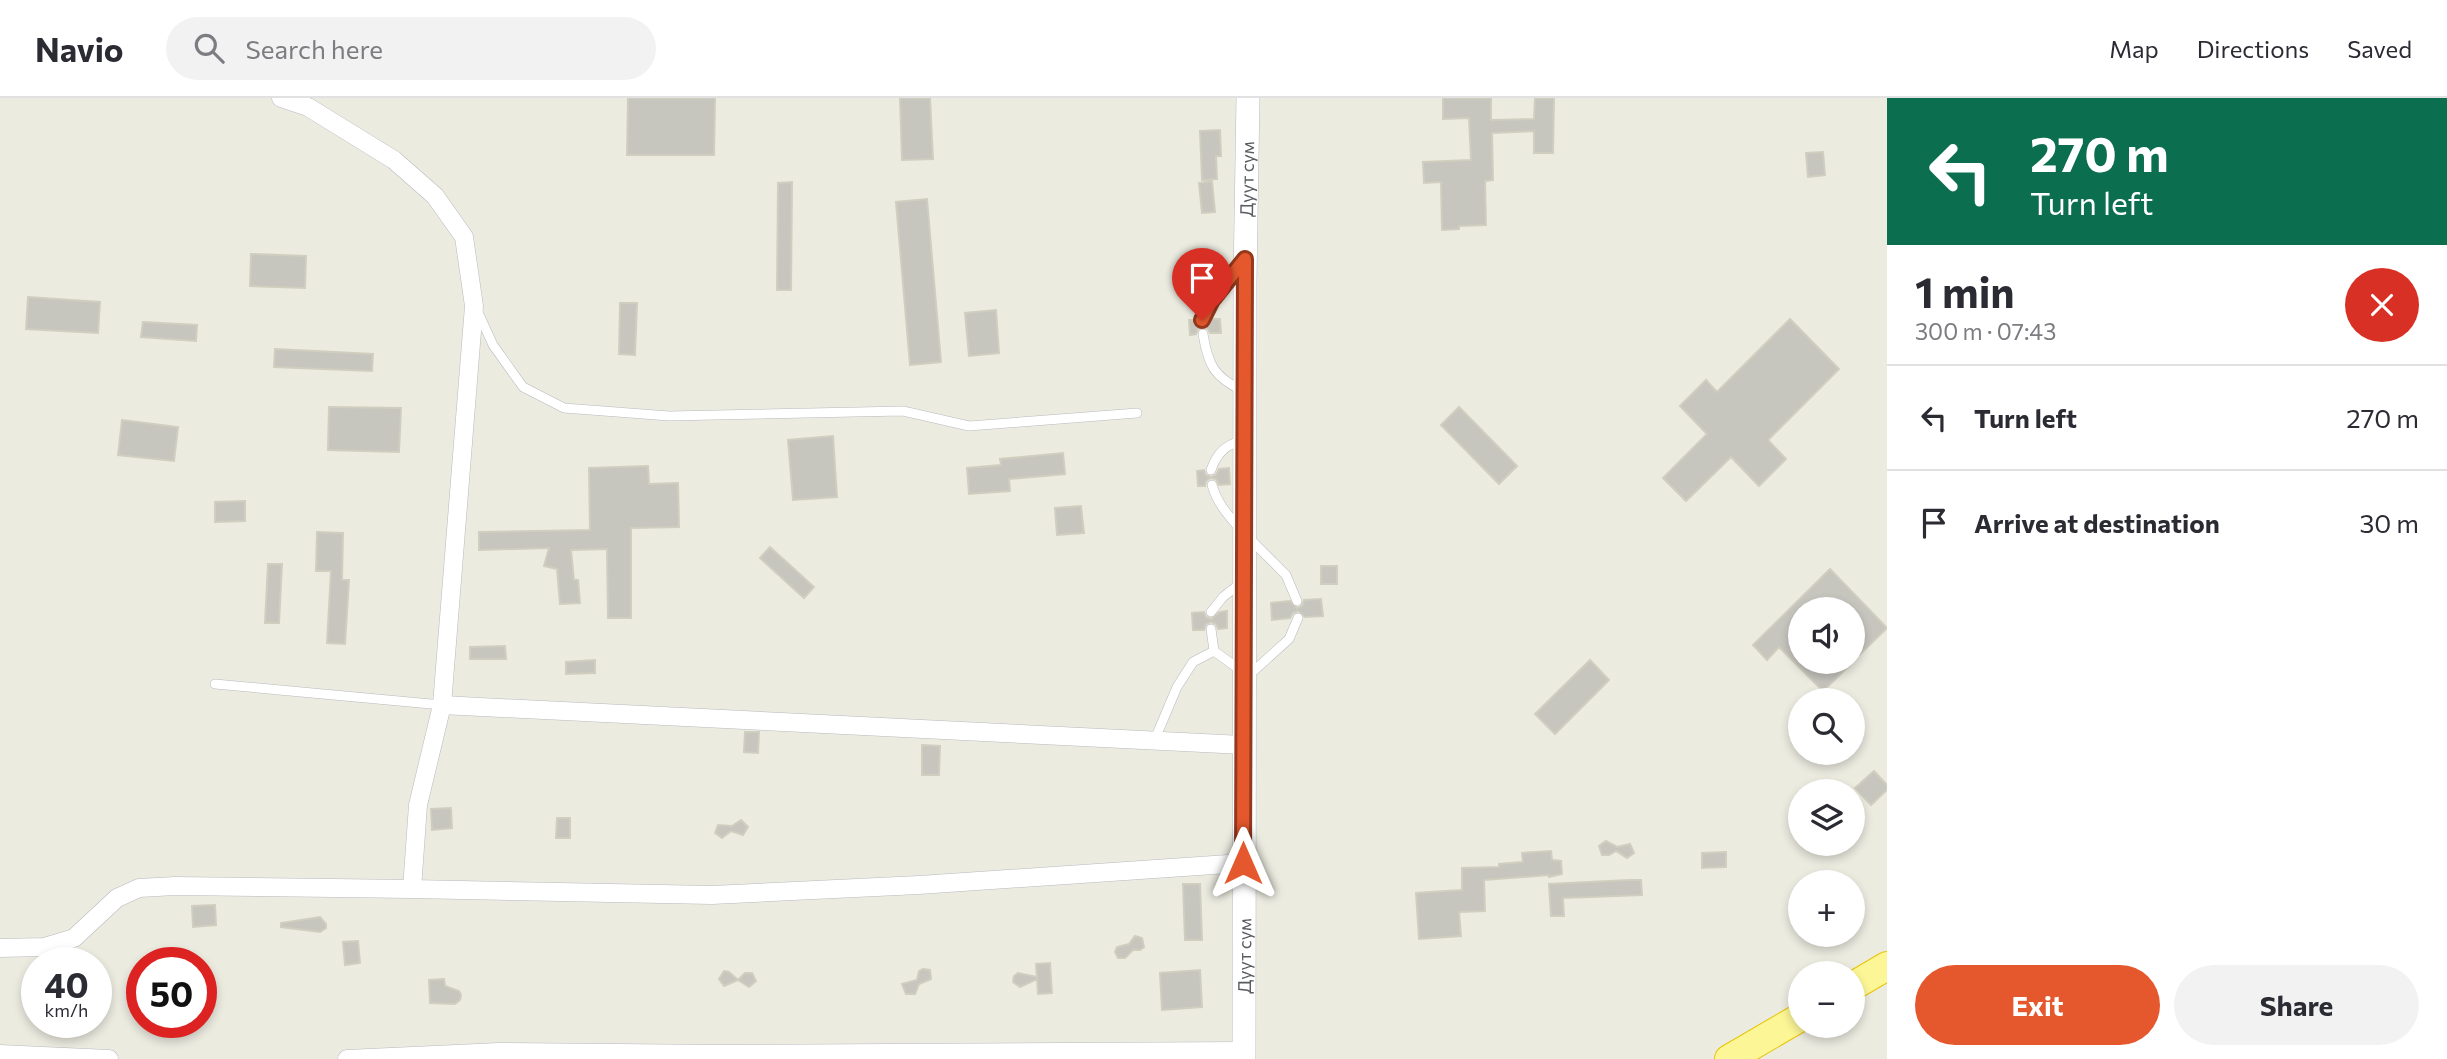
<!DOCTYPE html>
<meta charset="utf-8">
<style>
body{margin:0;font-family:Commissioner,sans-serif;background:#f2f2f3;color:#2b2b33;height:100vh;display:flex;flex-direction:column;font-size:26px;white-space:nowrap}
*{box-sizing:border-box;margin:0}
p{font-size:23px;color:#7c7c81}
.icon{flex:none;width:38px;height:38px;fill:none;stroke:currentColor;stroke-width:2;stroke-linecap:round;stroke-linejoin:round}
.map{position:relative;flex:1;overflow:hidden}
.drawer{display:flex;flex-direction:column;background:#fff;width:560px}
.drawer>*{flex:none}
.guide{background:#0b6e4f;color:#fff;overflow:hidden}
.fabs{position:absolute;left:1788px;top:499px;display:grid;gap:14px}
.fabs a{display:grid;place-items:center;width:77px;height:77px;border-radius:50%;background:#fff;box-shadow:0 4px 10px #0003;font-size:35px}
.speed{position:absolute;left:21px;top:849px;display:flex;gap:14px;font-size:35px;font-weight:700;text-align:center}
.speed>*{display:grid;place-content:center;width:91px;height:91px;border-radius:50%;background:#fff;box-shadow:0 4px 10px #0003;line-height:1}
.speed small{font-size:18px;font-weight:400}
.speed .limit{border:10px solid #d22;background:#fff;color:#111}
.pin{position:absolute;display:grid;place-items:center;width:60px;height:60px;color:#fff;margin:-72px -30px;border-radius:50% 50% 50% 0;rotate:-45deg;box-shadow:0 0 7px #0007}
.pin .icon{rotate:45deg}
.me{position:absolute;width:77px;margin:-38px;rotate:0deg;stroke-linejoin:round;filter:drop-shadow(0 0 5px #0008)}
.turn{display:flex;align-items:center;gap:24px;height:147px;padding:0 28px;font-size:32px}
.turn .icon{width:91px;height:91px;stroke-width:2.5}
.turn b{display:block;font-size:49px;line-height:60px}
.round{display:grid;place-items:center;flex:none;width:74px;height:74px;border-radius:37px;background:#f2f2f3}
.summary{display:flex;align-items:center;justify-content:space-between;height:119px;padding:0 28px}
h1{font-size:42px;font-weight:700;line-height:52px}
.button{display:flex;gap:14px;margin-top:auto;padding:14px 28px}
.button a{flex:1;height:80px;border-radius:42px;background:#e5582d;color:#fff;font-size:28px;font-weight:700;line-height:80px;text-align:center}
.button a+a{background:#f2f2f3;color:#2b2b33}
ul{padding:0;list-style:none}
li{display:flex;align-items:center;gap:21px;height:105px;padding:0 28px;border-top:2px solid #e1e1e2}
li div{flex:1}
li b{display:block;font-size:26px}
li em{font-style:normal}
header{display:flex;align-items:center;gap:42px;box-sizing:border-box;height:98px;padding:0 35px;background:#fff;border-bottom:2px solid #e1e1e2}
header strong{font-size:33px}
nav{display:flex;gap:38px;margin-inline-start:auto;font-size:24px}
.search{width:490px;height:63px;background:#f2f2f3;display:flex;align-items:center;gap:18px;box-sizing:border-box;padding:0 24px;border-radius:38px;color:#7c7c81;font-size:26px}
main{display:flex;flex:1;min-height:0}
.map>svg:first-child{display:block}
.building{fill:#c6c5be;stroke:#d0cebf;stroke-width:2}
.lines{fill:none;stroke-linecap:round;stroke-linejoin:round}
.service-casing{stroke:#b8b9bf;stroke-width:10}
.minor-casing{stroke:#b8b9bf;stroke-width:19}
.secondary-casing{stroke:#b9bbc2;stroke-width:24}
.trunk-casing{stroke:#e7c405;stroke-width:30}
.service{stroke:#fff;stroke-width:9}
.minor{stroke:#fff;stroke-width:18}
.secondary{stroke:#fff;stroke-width:23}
.trunk{stroke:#fcf696;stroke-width:28}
.route-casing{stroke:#95391d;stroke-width:18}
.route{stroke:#e5582d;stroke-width:12}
.labels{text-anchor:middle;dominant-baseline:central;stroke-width:5;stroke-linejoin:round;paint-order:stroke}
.street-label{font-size:18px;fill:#595b61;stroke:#fff}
</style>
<header>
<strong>Navio</strong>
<div class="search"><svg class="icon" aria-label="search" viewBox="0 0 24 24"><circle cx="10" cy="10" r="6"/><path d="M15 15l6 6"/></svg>Search here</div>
<nav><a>Map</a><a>Directions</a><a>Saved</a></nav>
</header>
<main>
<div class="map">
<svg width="1887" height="961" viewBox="0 0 1887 961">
<rect width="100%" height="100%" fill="#ecebe0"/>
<!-- building -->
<path class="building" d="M628,0H715L714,57H627Z
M900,0H930L933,61L902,62Z
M1443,0H1491V22L1534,21L1535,0H1554L1553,55H1534V33L1492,35L1493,82L1485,83L1486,127L1459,128V131L1442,132L1441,84L1424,85L1423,64L1471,62L1469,20L1443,21Z
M1220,32L1221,58H1216L1217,81L1202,82L1200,33Z
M1823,54L1825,77L1808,79L1806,55Z
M1212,83L1215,114L1202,115L1199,85Z
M792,84L791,192H777L778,85Z
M927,101L941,264L910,267L896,104Z
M251,156L306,158L305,190L250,188Z
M28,199L100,204L98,235L26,231Z
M620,205H637L635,257L619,256Z
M996,212L999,255L969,258L965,215Z
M1210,221H1220L1221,235H1210L1208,231L1202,229L1198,231L1196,236L1190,237L1189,222H1195L1198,228L1203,229Z
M1790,221L1839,271L1768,342L1786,361L1759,388L1731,359L1686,403L1663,380L1707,336L1680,308L1706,282L1717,294Z
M143,224L197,227L196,243L141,239Z
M275,251L373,256L372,273L274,269Z
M329,309L401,310L399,354L328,352Z
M1459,309L1517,368L1499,386L1441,327Z
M122,322L178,329L174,363L118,357Z
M833,338L837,399L793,402L788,342Z
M1063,355L1065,376L1009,381L1010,393L969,396L967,370L1001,367L1000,361Z
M648,368L649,386L678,385L679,429L631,430V520H608L607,451L571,452L574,482H578L580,505L560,506L557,471L544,468L549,450L479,452V434L590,432L589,370Z
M1229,370L1230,386L1219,387L1216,381L1210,380L1206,383L1205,388H1198L1197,373L1204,372L1206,377L1211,379L1216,377L1219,371Z
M245,403V423L215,424V404Z
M1081,408L1084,435L1057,437L1055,410Z
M317,434L343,435L342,482H349L345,546L327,545L331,473H316Z
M770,449L814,489L804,500L760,460Z
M268,466H282L279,525H265Z
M1321,468H1337V486H1321Z
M1830,471L1887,530L1853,563V511H1801V564H1853L1823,593L1779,549L1767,562L1753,547Z
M1321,501L1323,518L1305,519L1298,513L1293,515L1290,520L1272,522L1271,505L1290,503L1297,510L1302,508L1304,502Z
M1227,513V530L1218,531L1216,526L1211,524L1206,526L1204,532H1193L1192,515L1204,514L1206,519L1211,521L1220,514Z
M505,548L506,561H470V549Z
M595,562V575L566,576V564Z
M1590,562L1609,582L1555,636L1535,616Z
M745,634H759L758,655L744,654Z
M922,647L940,648L939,677H922Z
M1874,673L1887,687V692L1871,707L1855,690Z
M451,710L452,730L432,732L431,711Z
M557,720H570V740H556Z
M741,722L748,729L743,737L731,733L722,740L715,735L718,727L732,728Z
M1606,743L1617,749L1630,746L1634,755L1627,760L1616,753L1609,757H1602L1599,748Z
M1551,753L1552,762L1561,763L1562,776L1549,779V777L1484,782L1485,813L1459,814L1461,838L1419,841L1416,795L1462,792V770L1499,769V766L1523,764L1522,755Z
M1726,754V769L1702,770V755Z
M1629,782H1641L1642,797L1563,800L1564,818H1551L1549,786Z
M1183,786H1200L1202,842H1185Z
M215,807L216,827L193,829L192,808Z
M320,819L326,826V830L320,834L281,829V825Z
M1135,838L1142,840L1144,849L1140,852H1133L1125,860H1118L1115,854L1117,849L1129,846Z
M358,843L360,865L345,867L343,844Z
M1050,865L1052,895L1038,896L1037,881L1020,889L1013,884L1014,878L1018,875L1037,879L1036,866Z
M923,871L930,872L931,881L919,886L915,896H906L902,886L917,882L919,873Z
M1200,872L1202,909L1162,912L1160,875Z
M724,873L729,874L738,882L745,875H752L756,883L749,889L738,882L724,888L719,881Z
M444,881L445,888L459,893L461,897L460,902L455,906L430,905L429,882Z"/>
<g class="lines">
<defs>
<path id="service" d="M477,212L493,247L523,289L564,310L669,318L903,313L969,328L1137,315
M1202,222L1212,203L1241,166
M1203,236C1208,267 1214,279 1243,293
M1211,372C1217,355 1225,347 1243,342
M1212,387C1217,405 1228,417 1240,431
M1250,441L1286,477L1297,503
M1211,514L1223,499L1242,484
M1211,531L1214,553L1243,574
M1247,579L1289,541L1298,520
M215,586L442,607
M1155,641L1177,589L1193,564L1214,553"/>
<path id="minor" d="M281,0L308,9L394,62L435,98L464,139L474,208L442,607L418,707L412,791L712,797L919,787L1243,765
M442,607L1243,647
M0,850L44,849L74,840L117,800L139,790L175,788L412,791
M0,956L109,961
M347,961L499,954L724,956L1244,953"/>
<g id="secondary">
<path id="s1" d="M1244,961L1245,183L1248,0"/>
</g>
<path id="trunk" d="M1853,888L1887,868
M1729,961L1801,919"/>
</defs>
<!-- service casing -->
<use href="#service" class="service-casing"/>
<!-- minor casing -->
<use href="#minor" class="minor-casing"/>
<!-- secondary casing -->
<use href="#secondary" class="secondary-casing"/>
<!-- trunk casing -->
<use href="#trunk" class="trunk-casing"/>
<!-- service -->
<use href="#service" class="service"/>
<!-- minor -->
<use href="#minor" class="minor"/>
<!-- secondary -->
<use href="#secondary" class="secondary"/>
<!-- trunk -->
<use href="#trunk" class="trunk"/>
</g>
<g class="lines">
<defs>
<path id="route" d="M1202,222L1212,202L1245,161L1243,765"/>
</defs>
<!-- route casing -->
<use href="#route" class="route-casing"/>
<!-- route -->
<use href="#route" class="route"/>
</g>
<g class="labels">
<!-- street labels -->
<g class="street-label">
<text stroke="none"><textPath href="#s1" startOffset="880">Дуут сум</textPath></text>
<text stroke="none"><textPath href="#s1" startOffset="103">Дуут сум</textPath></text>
</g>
</g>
</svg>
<div class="fabs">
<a><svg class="icon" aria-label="sound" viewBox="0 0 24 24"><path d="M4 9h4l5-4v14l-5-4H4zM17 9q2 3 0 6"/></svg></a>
<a><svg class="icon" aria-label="search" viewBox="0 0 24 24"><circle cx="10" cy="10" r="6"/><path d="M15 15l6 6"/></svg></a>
<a><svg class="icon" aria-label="layers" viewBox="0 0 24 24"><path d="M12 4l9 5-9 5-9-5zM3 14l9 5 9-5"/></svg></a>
<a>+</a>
<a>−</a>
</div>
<div class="speed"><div>40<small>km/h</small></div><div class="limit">50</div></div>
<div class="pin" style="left:1202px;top:222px;background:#d93025"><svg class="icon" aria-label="arrive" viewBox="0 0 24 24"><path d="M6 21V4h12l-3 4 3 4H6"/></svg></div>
<svg class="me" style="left:1243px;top:765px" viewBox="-20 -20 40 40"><path d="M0-17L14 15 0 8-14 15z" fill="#e5582d" stroke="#fff" stroke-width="4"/></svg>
</div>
<section class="drawer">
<div class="guide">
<div class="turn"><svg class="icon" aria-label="left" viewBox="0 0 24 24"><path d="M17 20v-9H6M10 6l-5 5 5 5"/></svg><div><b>270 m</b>Turn left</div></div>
</div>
<div class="summary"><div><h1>1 min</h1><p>300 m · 07:43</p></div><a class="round" style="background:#d93025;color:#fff"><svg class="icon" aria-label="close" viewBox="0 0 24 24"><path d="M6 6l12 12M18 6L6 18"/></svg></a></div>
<ul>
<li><svg class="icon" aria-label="left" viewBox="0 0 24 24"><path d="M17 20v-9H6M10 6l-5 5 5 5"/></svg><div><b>Turn left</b></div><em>270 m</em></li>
<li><svg class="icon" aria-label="arrive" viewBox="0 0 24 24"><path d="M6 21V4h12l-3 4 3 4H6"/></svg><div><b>Arrive at destination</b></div><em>30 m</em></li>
</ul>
<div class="button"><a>Exit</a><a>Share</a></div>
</section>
</main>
